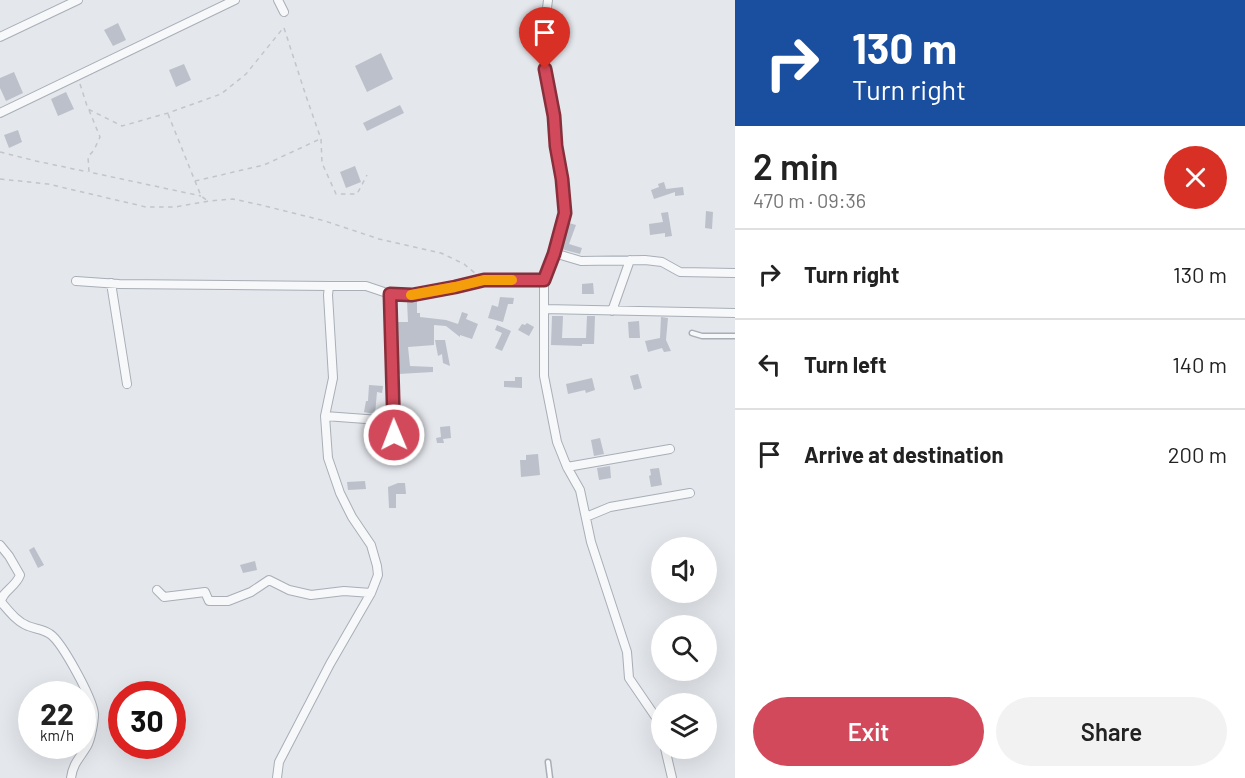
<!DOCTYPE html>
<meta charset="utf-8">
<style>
body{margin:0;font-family:Barlow,sans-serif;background:#f2f2f2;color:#222;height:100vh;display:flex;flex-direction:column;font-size:22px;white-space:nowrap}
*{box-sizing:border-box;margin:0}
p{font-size:20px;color:#767676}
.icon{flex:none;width:33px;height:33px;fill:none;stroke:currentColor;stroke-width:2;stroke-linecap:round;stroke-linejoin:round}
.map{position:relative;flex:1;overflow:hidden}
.drawer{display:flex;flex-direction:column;background:#fff;width:510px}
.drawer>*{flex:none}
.guide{background:#1a4fa0;color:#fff;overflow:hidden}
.buttons{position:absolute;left:651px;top:537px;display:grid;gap:12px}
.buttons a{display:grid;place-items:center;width:66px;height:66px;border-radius:50%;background:#fff;box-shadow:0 6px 24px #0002;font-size:30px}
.speed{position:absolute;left:18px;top:681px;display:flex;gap:12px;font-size:30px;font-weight:700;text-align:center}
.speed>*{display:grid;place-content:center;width:78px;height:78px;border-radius:50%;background:#fff;box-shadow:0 6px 24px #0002;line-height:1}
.speed small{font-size:15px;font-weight:400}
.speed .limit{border:9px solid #d22;background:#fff;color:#111}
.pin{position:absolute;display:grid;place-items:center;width:51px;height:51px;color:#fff;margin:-62px -26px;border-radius:50% 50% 50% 0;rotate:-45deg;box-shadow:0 0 6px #0007}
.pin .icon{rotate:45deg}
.me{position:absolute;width:66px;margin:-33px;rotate:359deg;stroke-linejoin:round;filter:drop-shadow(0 0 4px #0008)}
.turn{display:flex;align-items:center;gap:21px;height:126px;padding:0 18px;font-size:27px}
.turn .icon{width:78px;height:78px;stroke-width:2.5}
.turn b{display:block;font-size:42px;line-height:51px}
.round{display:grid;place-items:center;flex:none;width:63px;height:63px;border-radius:32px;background:#f2f2f2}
.headline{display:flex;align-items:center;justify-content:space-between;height:102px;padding:0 18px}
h1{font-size:36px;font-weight:600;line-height:45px}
.primary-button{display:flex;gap:12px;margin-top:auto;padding:12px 18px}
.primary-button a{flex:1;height:69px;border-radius:36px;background:#d1495b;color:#fff;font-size:24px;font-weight:600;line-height:69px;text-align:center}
.primary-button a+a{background:#f2f2f2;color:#222}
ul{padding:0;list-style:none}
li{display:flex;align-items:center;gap:18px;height:90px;padding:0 18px;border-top:2px solid #e0e0e0}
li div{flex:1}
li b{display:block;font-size:22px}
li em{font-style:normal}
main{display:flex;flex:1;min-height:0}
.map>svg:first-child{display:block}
.building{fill:#bbc0ca}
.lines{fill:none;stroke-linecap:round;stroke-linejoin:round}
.lane-casing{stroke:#a9aeb7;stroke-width:7}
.street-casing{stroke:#a9aeb7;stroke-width:10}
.path{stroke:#c2c5cb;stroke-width:1.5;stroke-dasharray:4.5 4.5;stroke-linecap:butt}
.lane{stroke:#f7f8fa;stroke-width:4}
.street{stroke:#f7f8fa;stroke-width:8}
.route-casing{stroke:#882f3b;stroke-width:15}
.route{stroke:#d1495b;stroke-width:10}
.slow{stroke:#f59e0b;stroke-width:10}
</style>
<main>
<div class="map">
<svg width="735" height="778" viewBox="0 0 735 778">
<rect width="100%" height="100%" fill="#e4e7ec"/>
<!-- building -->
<path class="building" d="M118,23L126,40L113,46L104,30Z
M381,53L393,79L367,92L355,66Z
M184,64L191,80L176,87L169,70Z
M14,72L23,93L6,101L0,88V78Z
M66,92L74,109L58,116L51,99Z
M400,105L404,113L367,131L363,123Z
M18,130L22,142L9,148L4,135Z
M355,166L361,182L346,188L340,172Z
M664,182L666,189L683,187L684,195L675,196V192L654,199L651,190L659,187L658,184Z
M706,211L713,212L712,229L705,228Z
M668,212L672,236L665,237V233L650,235L649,224L663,222L661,213Z
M569,223L576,225L569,244L582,248L580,254L561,249Z
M593,283L594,294H582V284Z
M500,297L514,298L513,304H508L503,322L488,318L492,305L498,307Z
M407,301H417V313H420V317L446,320L458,324L462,312L468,314L466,319L478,324L472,339L460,335V337L446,326L434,325V345L408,347L410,366L433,367V372L398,374V322H408Z
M552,316H563L562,338H586L587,316H595L594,344H582V346L551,345Z
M661,317L668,318L666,340L671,351L664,352L662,348L648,352L645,341L660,338Z
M639,321L640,338H629L628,322Z
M527,323L534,327L529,336L518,330L522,324L525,325Z
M497,325L511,331L502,351L495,348L502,333L495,330Z
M435,340H445L450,366L443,363L442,354L438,356Z
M638,374L642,388L634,390L630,376Z
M515,377H522V388L504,387V381H515Z
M592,378L595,390L586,393L585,390L568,394L566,384Z
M369,385L383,386L382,393L377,392L375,414L364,412L366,401H368Z
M403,423L419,424L418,433L403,431Z
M450,426L451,438L443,439L444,443H437L436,438L441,437L440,427Z
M600,438L604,454L594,456L591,440Z
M538,454L540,475L521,477L520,460H526V455Z
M610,466L611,478L599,480L597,468Z
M659,468L662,485L651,487L649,476L651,475L650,469Z
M365,481L366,489L348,490L347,482Z
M398,483H405L406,494H396V508H389L388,487Z
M34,547L44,565L38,568L29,550Z
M255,561L257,570L243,573L240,565Z"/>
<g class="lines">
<defs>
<path id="lane" d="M692,333L702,336H735
M548,762L550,778"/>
<path id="street" d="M278,0L284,12
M0,37L78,0
M0,113L235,0
M554,253L581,261L645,260L662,262L680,272L735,273
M544,280V376L557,442L567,467L580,490L591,542L627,652L629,678L657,719L662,736
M76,281L119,284L329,286
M111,283L127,384
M544,309L735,313
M612,311L630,260
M325,416L393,421L390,294
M393,421L394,450
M567,467L670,449
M586,517L610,507L690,493
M0,545L9,556L20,575C16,587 2,591 1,602C9,611 17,622 28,626C35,629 43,629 50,634C62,642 93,699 94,714C94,721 91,739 87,746C80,758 73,763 71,778
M157,590L164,597L205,592L209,601H228L251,592L269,580L289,590L311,595L344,591L371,593
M665,748L672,778
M277,778L279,762L330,664L371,593L378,575L377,566L371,545L352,517L340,493L328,458L325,416L333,378L328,295L329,286H366L390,294L412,295L455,287L484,280H544L554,253L565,213L563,179L556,146L554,116L542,48L548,0"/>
</defs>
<!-- lane casing -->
<use href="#lane" class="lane-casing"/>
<!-- street casing -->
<use href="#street" class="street-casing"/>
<!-- path -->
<path class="path" d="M284,28L306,96L321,139L322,163L336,194H357L367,175
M80,84L88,109L122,126L168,113L221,94L246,74L284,27
M89,110L100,137L94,150L88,157L89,172L201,196
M168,114L201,196L208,201
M0,152L36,161L88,172
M0,179L48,184L146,207H175L209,201L233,199L261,205L325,221L379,239L441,253L464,264L476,274
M195,181L264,165L320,139"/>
<!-- lane -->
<use href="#lane" class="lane"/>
<!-- street -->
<use href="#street" class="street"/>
</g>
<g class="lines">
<defs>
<path id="route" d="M394,435L390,294L412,295L455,287L484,280H544L554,254L565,213L562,179L556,146L554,116L545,69"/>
</defs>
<!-- route casing -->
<use href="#route" class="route-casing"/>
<!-- route -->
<use href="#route" class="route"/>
<!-- slow -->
<path class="slow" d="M411,295L455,287L484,280H512"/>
</g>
</svg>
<div class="buttons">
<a><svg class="icon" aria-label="sound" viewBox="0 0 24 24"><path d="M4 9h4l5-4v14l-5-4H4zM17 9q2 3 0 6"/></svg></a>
<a><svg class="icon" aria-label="search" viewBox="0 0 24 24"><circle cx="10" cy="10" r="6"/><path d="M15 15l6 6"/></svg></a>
<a><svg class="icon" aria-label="layers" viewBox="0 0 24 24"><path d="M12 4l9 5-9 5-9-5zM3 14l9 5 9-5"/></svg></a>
</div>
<div class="speed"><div>22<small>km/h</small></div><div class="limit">30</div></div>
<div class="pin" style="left:545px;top:69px;background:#d93025"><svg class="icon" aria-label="arrive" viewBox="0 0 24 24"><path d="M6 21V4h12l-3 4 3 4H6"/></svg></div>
<svg class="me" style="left:394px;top:435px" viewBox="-20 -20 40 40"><circle r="17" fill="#d1495b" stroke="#fff" stroke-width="3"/><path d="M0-11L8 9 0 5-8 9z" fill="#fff"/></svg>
</div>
<section class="drawer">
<div class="guide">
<div class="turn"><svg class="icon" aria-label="right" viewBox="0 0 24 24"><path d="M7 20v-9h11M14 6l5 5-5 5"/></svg><div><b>130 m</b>Turn right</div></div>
</div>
<div class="headline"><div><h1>2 min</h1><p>470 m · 09:36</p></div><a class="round" style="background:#d93025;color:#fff"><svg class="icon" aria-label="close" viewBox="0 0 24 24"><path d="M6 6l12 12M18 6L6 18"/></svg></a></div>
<ul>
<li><svg class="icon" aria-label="right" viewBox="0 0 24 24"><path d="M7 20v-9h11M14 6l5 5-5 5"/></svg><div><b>Turn right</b></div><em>130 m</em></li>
<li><svg class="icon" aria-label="left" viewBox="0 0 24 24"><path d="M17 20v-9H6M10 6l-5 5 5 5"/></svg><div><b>Turn left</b></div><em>140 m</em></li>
<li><svg class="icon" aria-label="arrive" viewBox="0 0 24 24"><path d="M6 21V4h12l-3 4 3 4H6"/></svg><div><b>Arrive at destination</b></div><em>200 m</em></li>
</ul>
<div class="primary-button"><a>Exit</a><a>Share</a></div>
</section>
</main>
